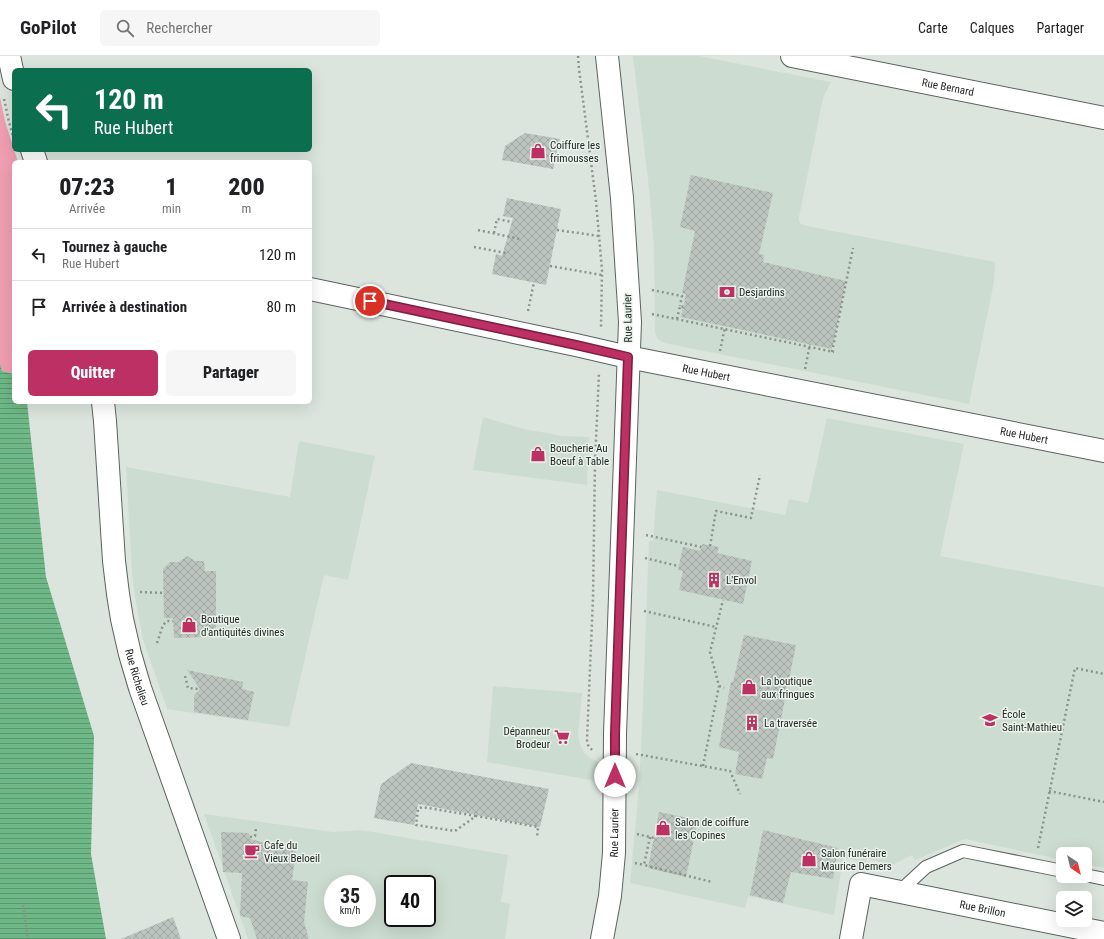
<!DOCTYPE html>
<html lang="fr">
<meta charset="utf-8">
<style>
body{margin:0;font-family:"Roboto Condensed",sans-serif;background:#f6f6f6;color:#202124;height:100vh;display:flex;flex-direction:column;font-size:15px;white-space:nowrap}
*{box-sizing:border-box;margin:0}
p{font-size:13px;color:#757577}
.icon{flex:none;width:22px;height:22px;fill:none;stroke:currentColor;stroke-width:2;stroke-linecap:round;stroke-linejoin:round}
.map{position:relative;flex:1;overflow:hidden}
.sheet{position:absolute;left:12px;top:104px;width:300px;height:244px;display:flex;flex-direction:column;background:#fff;border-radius:6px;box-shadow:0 4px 16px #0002}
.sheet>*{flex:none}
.hud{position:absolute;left:12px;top:12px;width:300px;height:84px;border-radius:6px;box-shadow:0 4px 16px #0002;background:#0b6e4f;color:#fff;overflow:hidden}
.needle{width:26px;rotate:145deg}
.tools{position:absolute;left:1056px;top:791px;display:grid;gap:8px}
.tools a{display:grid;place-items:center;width:36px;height:36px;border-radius:6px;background:#fff;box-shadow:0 4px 16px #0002;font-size:20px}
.speed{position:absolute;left:324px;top:819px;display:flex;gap:8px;font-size:20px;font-weight:700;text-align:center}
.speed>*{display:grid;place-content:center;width:52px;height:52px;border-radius:50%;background:#fff;box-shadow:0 4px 16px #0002;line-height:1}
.speed small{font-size:10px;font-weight:400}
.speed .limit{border:2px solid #111;border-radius:6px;background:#fff;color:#111}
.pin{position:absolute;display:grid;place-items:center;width:34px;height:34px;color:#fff;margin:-17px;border:2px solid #fff;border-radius:50%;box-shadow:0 1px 4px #0007}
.me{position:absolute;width:44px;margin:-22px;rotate:0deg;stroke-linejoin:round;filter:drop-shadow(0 0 3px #0008)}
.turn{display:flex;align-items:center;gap:14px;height:84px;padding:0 16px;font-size:18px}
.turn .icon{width:52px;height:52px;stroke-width:2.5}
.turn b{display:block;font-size:28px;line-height:34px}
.eta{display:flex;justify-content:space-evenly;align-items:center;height:68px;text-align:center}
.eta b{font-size:24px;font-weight:800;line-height:28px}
.action{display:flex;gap:8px;margin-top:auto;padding:8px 16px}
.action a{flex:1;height:46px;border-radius:6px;background:#bc3063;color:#fff;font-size:16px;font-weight:800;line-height:46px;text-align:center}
.action a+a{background:#f6f6f6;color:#202124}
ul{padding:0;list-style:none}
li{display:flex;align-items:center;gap:12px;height:52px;padding:0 16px;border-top:1px solid #e0e0e0}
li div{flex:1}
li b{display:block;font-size:15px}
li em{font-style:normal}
header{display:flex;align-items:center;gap:24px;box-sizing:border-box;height:56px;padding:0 20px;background:#fff;border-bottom:1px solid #e0e0e0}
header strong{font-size:19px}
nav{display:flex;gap:22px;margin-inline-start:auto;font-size:14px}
.search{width:280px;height:36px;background:#f6f6f6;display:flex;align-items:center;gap:10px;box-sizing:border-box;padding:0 14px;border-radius:6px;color:#757577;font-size:15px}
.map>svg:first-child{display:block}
.built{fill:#ccdcd0;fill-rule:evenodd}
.green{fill:#f09eb2}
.water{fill:url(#water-rules)}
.building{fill:url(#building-cross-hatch)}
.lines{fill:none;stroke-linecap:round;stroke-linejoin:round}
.lane-casing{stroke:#5b635e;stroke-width:14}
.street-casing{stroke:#5b635e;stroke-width:24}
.secondary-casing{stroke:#5b635e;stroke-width:24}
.path{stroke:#8b938d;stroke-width:2.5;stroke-dasharray:2 3;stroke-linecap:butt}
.lane{stroke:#fff;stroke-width:12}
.street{stroke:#fff;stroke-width:22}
.secondary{stroke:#fff;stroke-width:22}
.route-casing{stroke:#7a1f40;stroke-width:10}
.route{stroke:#bc3063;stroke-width:7}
.labels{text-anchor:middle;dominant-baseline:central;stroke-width:3;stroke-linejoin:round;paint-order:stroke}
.street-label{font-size:11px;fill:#242825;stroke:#e9f2eb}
.poi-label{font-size:11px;fill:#242825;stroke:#e9f2eb;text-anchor:start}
</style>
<header>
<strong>GoPilot</strong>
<div class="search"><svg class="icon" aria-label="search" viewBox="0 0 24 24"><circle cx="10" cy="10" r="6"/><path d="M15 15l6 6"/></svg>Rechercher</div>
<nav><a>Carte</a><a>Calques</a><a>Partager</a></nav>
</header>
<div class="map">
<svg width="1104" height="883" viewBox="0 0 1104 883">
<defs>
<pattern id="water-rules" width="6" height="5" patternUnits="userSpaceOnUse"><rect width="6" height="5" fill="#6eb887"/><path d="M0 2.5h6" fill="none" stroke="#5a966e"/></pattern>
<pattern id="building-cross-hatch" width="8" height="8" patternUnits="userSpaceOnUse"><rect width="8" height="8" fill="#bbc4be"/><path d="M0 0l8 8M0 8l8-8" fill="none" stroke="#a1a8a3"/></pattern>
</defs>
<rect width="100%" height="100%" fill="#dbe5de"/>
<!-- built -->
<path class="built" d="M633,0H699L831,26L823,42L799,161V165L801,168L807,170L995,206L994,226L969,348L669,288L660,285L657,282L655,277L654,191L649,132Z
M483,361L524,373L562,380L589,381L587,429L473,414Z
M827,362L964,388L940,500L1104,531V812L1085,808V798H1063V804L965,783L915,804L912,799L892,809L867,803L864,815L857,813L858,805L843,802L834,859L748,840L745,852L630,827L638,743L641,696L649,485H653L657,434L785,459L789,443L808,447Z
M299,385L375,400L348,524L324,519L289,671L167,653L143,583L134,536L132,517L126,411L290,441Z
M493,630L582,637L578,680L580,688L584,697L590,702L598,706L597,725L487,706Z
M204,758L333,776L361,774L508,799L501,846L510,848L505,883H248ZM333,828H367V862H333ZM393,828H427V862H393Z"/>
<!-- green -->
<path class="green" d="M0,41L5,65L18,106H14V318L2,315L0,307Z"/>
<!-- water -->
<path class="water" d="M0,307L2,315L14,318V346H27L46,521L94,680L91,798L106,883H0Z"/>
<!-- building -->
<path class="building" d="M525,77L560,83L553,113L502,104L505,90Z
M691,119L773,137L759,198L764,199L763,206L846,225L832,293L681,261L686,238L682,237L695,175L680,171Z
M507,142L561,153L546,229L492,218L496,198L502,200L513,162L503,160Z
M702,488L719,491L717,497L752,505L743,548L679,534L683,515L678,514L683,491L700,495Z
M187,500L195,505H204L205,515H216V576H206V581L174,582L173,562H164L163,513L170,506H179Z
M744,579L796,589L773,703L767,702L762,723L735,718L739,696L719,691L731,626H733Z
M187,614L243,626L242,633L254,636L248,664L194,656V639L200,633Z
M411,707L549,733L540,771L418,748L414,769L374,762L381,728Z
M659,756L698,764L686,821L648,812Z
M763,774L838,792L833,823L791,816L783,847L750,839Z
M221,776L249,777L250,783L296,795L292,824L308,826L304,866L309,883H257L250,862L240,860L242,817L223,816Z
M173,861L181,883H121Z"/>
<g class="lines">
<defs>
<path id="lane" d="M1085,819L1104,823
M900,835L926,811L963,795L1063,815"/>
<g id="street">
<path id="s1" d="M792,0L1104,62"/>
<path id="s2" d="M310,233L576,289L628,301L1104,395"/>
<path id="s3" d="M851,883L861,828L1104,877"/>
</g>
<g id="secondary">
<path d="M9,0L14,23"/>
<path d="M32,94L36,106"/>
<path id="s4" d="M103,346L105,365L114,505L118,538L122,563L130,598L140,632L229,883"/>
<path id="s5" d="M602,883L610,840L614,797L615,678L630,266L622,142L607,0"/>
</g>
</defs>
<!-- lane casing -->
<use href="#lane" class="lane-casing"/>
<!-- street casing -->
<use href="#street" class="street-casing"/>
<!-- secondary casing -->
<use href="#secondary" class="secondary-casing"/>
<!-- path -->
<path class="path" d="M578,0L579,13L596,145L602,214L601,272
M4,43L9,66L13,81
M556,102L591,107
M478,174L520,183
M557,174L599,180
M494,177L497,163L512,166
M474,191L506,197
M550,210L602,219
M652,234L682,240L680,250
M528,255L534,226
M652,258L834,296
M677,263L680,250L683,251
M720,295L725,271
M832,296L853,192
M805,313L810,288
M646,479L701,491
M710,490L716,455L751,462L760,419
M645,502L678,510
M140,536L164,537
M644,555L716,571
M157,587L163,569L167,565H173
M185,620L188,632L199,633
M719,630L724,632
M592,694L588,689L587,684L593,542L595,406L599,317
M636,698L730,715L740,738
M703,710L719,630L710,596L723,544
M1049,735L1104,746
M476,760L422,751L418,753L416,769L455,775L476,760L538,771L537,782
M637,778L654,782
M250,781L255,780L256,772
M650,781L644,809L712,826
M1038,792L1075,612L1104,618
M635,807L644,809
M23,849L28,883"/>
<!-- lane -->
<use href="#lane" class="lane"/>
<!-- street -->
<use href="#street" class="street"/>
<!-- secondary -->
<use href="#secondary" class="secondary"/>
</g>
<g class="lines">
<defs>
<path id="route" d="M370,245L576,289L628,301L615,678V720"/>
</defs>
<!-- route casing -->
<use href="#route" class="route-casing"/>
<!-- route -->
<use href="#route" class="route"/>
</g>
<!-- icons -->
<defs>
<symbol id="shop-bare" viewBox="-9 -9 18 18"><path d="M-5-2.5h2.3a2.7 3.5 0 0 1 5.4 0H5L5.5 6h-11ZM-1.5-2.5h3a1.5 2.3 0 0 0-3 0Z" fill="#bc3063" stroke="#e9f2eb" stroke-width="2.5" paint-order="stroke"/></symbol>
<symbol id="bank-bare" viewBox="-9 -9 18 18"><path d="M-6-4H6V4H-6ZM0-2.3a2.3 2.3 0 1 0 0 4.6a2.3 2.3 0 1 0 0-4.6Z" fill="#bc3063" stroke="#e9f2eb" stroke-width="2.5" paint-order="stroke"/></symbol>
<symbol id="building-bare" viewBox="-9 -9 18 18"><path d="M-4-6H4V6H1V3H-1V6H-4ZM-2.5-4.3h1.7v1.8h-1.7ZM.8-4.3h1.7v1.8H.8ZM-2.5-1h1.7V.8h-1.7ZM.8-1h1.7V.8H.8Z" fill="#bc3063" stroke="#e9f2eb" stroke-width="2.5" paint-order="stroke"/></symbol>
<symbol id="school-bare" viewBox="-9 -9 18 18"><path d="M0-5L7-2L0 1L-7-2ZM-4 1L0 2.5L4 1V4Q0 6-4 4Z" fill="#bc3063" stroke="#e9f2eb" stroke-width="2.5" paint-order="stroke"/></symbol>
<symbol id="supermarket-bare" viewBox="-9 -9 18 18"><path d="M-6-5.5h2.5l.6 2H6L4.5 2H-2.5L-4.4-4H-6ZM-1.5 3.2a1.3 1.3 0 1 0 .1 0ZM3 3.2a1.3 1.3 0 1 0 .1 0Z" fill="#bc3063" stroke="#e9f2eb" stroke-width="2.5" paint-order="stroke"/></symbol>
<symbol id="cafe-bare" viewBox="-9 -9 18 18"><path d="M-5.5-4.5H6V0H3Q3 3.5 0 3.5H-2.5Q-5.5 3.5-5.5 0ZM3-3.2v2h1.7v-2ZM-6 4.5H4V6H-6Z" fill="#bc3063" stroke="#e9f2eb" stroke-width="2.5" paint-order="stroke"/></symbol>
</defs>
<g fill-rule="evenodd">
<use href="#shop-bare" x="527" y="84" width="22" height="22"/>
<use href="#bank-bare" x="716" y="225" width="22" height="22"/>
<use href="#shop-bare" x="527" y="387" width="22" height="22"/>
<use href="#building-bare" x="703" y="513" width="22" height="22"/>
<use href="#shop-bare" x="178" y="558" width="22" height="22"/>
<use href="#shop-bare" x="738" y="620" width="22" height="22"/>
<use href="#school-bare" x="979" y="653" width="22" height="22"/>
<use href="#building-bare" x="741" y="656" width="22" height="22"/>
<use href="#supermarket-bare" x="551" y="670" width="22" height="22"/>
<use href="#shop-bare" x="652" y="761" width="22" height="22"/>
<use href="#cafe-bare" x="241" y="784" width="22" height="22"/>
<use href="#shop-bare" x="798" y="792" width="22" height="22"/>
</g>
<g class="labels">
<!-- street labels -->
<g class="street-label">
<text stroke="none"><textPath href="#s1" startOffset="159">Rue Bernard</textPath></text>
<text transform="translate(628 262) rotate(-91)">Rue Laurier</text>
<text stroke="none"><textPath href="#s2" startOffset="405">Rue Hubert</textPath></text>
<text stroke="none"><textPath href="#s2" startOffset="729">Rue Hubert</textPath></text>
<text stroke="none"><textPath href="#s4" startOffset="278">Rue Richelieu</textPath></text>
<text stroke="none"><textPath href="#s5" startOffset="107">Rue Laurier</textPath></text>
<text stroke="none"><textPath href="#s3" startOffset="180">Rue Brillon</textPath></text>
</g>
<!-- poi labels -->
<g class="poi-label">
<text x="550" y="89">Coiffure les<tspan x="550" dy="13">frimousses</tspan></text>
<text x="739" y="236">Desjardins</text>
<text x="550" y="392">Boucherie Au<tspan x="550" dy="13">Boeuf à Table</tspan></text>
<text x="726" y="524">L'Envol</text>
<text x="201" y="563">Boutique<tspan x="201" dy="13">d'antiquités divines</tspan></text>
<text x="761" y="625">La boutique<tspan x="761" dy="13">aux fringues</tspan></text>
<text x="1002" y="658">École<tspan x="1002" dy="13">Saint-Mathieu</tspan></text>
<text x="764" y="667">La traversée</text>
<text x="550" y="675" text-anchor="end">Dépanneur<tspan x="550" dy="13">Brodeur</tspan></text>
<text x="675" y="766">Salon de coiffure<tspan x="675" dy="13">les Copines</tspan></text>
<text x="264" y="789">Cafe du<tspan x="264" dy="13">Vieux Beloeil</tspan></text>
<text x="821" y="797">Salon funéraire<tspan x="821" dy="13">Maurice Demers</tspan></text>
</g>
</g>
</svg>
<div class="tools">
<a><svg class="needle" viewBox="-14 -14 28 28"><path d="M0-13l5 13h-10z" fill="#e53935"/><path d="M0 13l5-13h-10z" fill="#757577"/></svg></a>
<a><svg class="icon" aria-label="layers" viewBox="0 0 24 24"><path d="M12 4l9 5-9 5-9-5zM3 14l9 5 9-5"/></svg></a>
</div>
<div class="speed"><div>35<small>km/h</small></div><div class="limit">40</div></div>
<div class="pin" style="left:370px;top:245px;background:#d93025"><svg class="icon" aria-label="arrive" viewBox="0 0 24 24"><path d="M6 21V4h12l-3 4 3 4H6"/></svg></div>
<svg class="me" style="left:615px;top:720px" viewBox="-20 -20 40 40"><circle r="19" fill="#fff"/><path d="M0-13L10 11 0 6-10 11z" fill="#bc3063"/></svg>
<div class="hud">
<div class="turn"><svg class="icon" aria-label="left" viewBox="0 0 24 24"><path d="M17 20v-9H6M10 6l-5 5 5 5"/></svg><div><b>120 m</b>Rue Hubert</div></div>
</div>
<section class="sheet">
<div class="eta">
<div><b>07:23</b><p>Arrivée</p></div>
<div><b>1</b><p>min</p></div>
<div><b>200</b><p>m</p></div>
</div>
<ul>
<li><svg class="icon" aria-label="left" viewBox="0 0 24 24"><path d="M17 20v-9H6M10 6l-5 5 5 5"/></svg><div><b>Tournez à gauche</b><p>Rue Hubert</p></div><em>120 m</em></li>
<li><svg class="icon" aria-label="arrive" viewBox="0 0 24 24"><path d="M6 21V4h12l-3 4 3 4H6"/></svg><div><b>Arrivée à destination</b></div><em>80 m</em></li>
</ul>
<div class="action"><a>Quitter</a><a>Partager</a></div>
</section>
</div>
